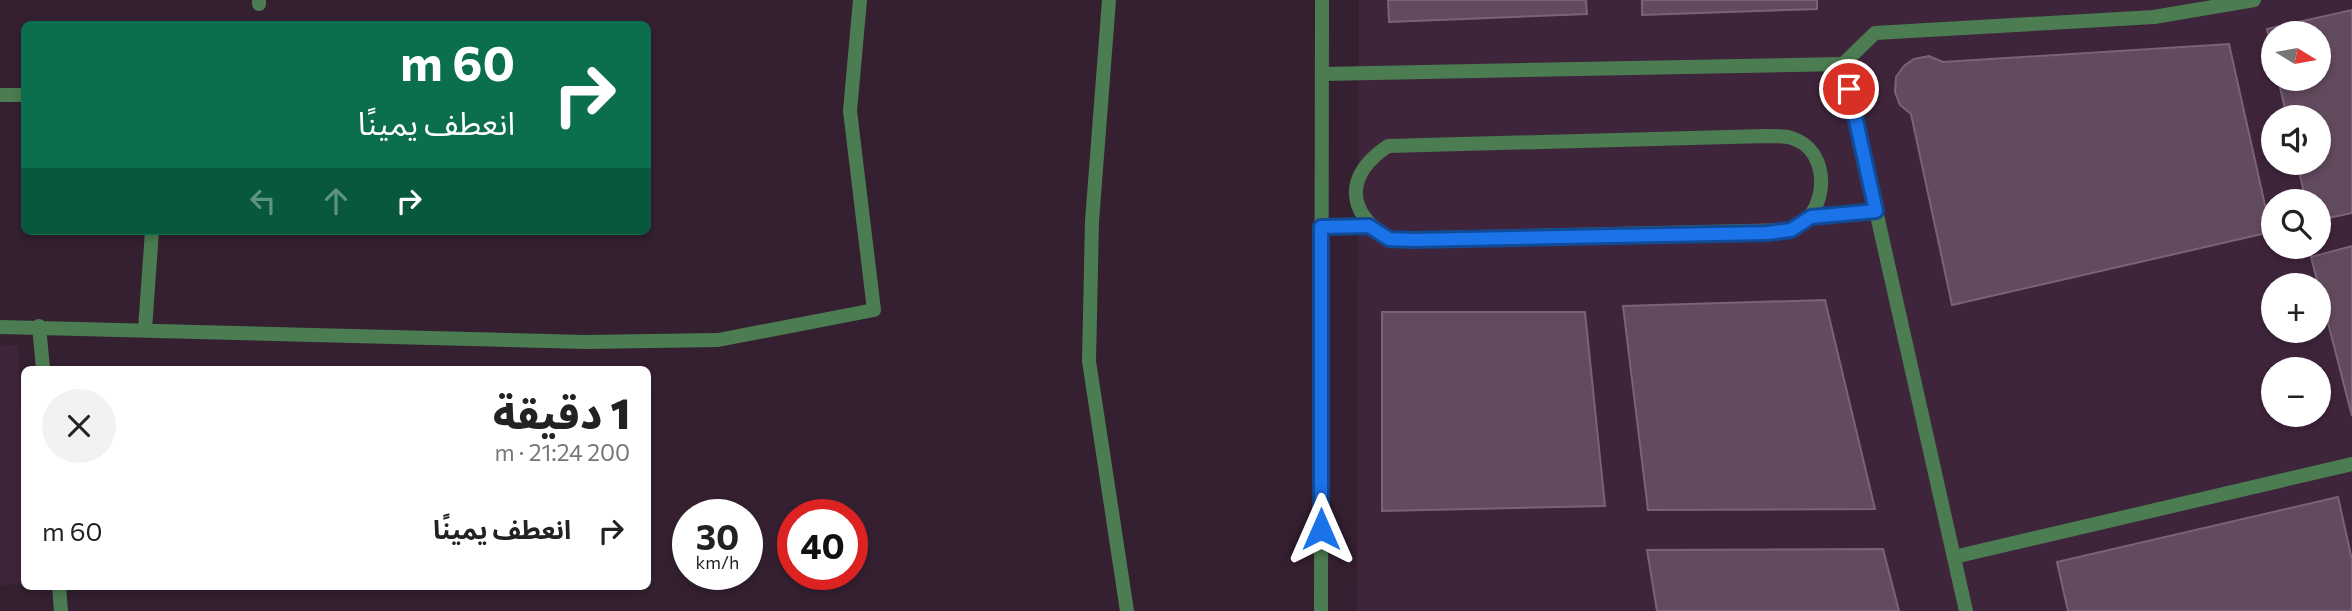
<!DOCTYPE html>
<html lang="ar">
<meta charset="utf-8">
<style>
body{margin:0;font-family:Commissioner,"Noto Sans Arabic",sans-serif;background:#f2f2f2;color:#222;direction:rtl;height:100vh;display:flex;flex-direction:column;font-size:26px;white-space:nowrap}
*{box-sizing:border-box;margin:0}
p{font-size:23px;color:#767676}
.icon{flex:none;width:38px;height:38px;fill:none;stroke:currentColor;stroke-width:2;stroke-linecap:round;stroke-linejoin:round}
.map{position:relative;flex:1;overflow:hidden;direction:ltr}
.drawer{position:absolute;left:21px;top:366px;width:630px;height:224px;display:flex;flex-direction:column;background:#fff;border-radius:10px;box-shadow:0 4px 10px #0003;direction:rtl}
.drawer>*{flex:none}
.hud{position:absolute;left:21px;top:21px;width:630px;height:214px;border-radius:10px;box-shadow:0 4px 10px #0003;direction:rtl;background:#0b6e4f;color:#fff;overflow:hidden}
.needle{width:46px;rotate:101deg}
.tools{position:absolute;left:2261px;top:21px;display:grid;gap:14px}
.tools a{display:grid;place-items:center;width:70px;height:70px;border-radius:50%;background:#fff;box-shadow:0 4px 10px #0003;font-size:35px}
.speed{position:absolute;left:672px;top:499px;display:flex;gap:14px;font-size:35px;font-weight:700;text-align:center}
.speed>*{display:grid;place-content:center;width:91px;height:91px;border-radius:50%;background:#fff;box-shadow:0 4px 10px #0003;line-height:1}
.speed small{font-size:18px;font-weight:400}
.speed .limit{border:10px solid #d22;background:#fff;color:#111}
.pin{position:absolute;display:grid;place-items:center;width:60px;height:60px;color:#fff;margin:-30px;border:4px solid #fff;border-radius:50%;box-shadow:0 2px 7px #0007}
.me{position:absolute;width:77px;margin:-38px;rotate:0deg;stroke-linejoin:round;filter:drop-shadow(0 0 5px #0008)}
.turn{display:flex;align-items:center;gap:24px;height:147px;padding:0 21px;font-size:32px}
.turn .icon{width:91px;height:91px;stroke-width:2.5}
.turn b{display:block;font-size:49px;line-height:60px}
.lanes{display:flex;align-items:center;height:66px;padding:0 21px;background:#0003;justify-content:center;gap:35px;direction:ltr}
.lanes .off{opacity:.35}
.round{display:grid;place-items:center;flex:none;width:74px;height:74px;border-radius:37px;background:#f2f2f2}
.overview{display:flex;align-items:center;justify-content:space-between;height:119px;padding:0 21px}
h1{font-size:42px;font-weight:800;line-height:52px}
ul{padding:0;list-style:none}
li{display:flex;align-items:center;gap:21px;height:91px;padding:0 21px}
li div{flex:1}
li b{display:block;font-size:26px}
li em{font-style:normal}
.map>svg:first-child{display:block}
.built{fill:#3f253b;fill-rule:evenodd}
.building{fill:#624b5e;stroke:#7b6377;stroke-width:2}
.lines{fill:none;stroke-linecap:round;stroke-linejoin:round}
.service{stroke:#4c7d52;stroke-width:14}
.minor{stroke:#4c7d52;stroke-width:14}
.tertiary{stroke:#4c7d52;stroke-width:14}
.route-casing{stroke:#114b97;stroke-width:18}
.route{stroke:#1a73e8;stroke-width:12}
</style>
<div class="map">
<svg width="2352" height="611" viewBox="0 0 2352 611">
<rect width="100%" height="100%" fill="#342031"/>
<!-- built -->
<path class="built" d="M1359,0H2352V611H1357ZM2273,33H2319V79H2273ZM2273,117H2319V163H2273ZM2273,201H2319V247H2273ZM2273,285H2319V331H2273ZM2273,369H2319V415H2273Z
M18,345L24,489V584L0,585V346Z"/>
<!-- building -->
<path class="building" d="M1388,0H1586L1587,14L1389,22Z
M1642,0H1817V9L1642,15Z
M2352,10V213L2319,220V201H2306L2297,163H2319V117H2287L2278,79H2319V33H2273V56L2267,29Z
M2229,44L2271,232L1952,305L1911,114L1900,105L1895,92L1896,77L1904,66L1914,59L1929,56L1943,62Z
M2352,246V416L2311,257Z
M1825,300L1875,509L1648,510L1623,306Z
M1382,312H1585L1605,506L1382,511Z
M2338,497L2352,560V611H2068L2057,562Z
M1883,549L1899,611H1657L1647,550Z"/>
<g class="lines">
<!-- service -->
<path class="service" d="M1843,64L1875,33L2154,17L2254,0
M1766,136C1773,136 1781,136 1788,137C1823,145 1829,187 1812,213C1808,221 1798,225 1791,230L1389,239C1345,211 1345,175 1388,146Z
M1811,217L1876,211
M1321,227L1369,226"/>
<!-- minor -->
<path class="minor" d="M259,0V4
M1109,0L1092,221L1089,361L1127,611
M1322,74L1843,64L1966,611
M0,95H24
M39,326L43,369
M0,327L585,342L718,340L874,310L850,111L860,0
M145,329L152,231
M1954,557L2352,464
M59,586L61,611"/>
<!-- tertiary -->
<path class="tertiary" d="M1321,611L1322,0"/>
</g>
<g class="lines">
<defs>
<path id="route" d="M1321,529V227L1369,226L1389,239L1413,240L1767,233L1791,230L1811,217L1876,211L1849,89"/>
</defs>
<!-- route casing -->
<use href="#route" class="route-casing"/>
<!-- route -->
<use href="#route" class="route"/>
</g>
</svg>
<div class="tools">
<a><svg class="needle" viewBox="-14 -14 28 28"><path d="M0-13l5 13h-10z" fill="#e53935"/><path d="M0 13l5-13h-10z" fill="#767676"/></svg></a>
<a><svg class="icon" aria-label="sound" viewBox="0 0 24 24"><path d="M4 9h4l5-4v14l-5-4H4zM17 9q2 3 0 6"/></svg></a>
<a><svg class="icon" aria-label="search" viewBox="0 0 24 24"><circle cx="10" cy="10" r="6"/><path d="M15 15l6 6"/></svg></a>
<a>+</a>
<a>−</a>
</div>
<div class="speed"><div>30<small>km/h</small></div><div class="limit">40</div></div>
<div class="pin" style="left:1849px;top:89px;background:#d93025"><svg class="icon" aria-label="arrive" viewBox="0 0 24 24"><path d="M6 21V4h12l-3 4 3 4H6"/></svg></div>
<svg class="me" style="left:1321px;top:529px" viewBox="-20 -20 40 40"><path d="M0-17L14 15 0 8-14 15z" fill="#1a73e8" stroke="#fff" stroke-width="4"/></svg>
<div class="hud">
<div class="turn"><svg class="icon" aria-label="right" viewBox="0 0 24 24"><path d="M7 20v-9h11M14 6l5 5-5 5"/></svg><div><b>60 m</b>انعطف يمينًا</div></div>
<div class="lanes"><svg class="icon off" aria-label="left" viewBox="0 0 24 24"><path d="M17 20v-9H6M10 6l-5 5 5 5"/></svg><svg class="icon off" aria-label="ahead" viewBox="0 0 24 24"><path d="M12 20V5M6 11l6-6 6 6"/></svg><svg class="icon" aria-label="right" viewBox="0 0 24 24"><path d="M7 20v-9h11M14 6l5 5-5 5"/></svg></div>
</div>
<section class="drawer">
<div class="overview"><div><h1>1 دقيقة</h1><p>200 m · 21:24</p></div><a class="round"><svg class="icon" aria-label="close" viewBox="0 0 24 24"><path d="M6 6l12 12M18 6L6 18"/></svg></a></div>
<ul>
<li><svg class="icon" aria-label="right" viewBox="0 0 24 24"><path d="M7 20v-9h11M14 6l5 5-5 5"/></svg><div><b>انعطف يمينًا</b></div><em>60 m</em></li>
</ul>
</section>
</div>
